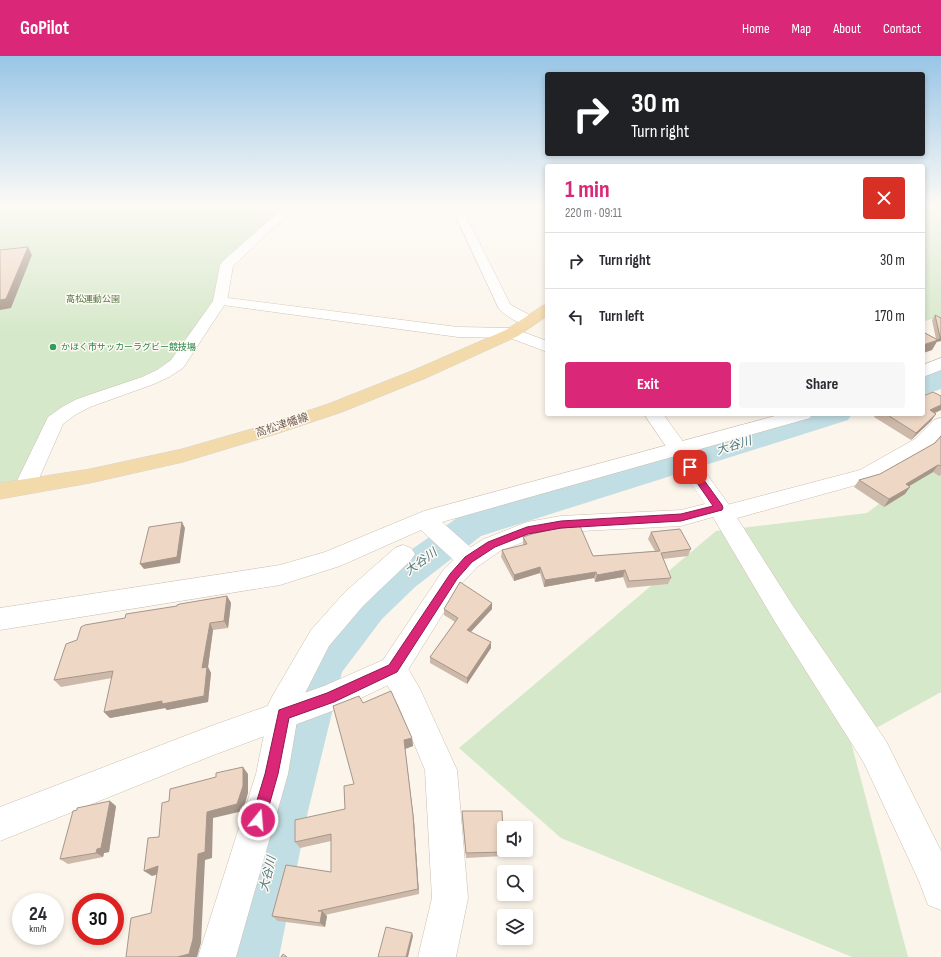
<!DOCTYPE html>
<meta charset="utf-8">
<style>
body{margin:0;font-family:"Sofia Sans Condensed","Noto Sans JP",sans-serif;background:#f7f7f7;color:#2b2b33;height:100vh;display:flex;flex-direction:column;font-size:15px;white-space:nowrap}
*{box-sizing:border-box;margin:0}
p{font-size:13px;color:#7c7c81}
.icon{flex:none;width:22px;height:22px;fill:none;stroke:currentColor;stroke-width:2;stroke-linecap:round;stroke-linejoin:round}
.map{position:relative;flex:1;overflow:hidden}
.drawer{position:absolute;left:545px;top:108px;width:380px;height:252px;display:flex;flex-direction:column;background:#fff;border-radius:4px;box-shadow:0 2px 6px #0003}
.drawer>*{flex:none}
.top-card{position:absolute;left:545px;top:16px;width:380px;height:84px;border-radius:4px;box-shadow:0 2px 6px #0003;background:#202124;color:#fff;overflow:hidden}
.buttons{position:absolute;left:497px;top:765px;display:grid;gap:8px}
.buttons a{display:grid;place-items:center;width:36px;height:36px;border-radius:4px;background:#fff;box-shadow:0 2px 6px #0003;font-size:20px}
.speed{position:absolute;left:12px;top:837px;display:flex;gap:8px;font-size:20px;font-weight:700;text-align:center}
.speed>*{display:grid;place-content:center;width:52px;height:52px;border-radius:50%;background:#fff;box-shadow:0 2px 6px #0003;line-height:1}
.speed small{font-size:10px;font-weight:400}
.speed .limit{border:6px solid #d22;background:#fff;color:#111}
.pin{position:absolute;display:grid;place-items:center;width:34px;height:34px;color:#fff;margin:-17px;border-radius:8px;box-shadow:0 2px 6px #0006}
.me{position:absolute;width:44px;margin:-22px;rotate:17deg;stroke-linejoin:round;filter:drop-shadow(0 0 3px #0008)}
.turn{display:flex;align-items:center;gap:14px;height:84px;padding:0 20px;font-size:18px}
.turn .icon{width:52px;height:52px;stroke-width:2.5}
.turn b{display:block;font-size:28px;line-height:34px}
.round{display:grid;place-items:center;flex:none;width:42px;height:42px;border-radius:4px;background:#f7f7f7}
.summary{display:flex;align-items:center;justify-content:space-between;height:68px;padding:0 20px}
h1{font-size:24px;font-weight:700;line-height:30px;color:#db2777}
.primary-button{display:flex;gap:8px;margin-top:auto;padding:8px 20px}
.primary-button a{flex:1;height:46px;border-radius:4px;background:#db2777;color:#fff;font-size:16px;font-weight:700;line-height:46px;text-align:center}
.primary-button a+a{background:#f7f7f7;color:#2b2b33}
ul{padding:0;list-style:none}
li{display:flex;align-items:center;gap:12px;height:56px;padding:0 20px;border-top:1px solid #e1e1e2}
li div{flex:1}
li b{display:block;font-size:15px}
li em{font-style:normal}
header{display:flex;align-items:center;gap:24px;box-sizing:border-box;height:56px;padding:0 20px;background:#db2777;color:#fff}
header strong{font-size:19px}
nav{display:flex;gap:22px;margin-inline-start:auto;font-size:14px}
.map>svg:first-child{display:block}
.green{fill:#d6e8ca}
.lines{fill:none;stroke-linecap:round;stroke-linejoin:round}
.river{fill:#c1dee4;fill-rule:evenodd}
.street-casing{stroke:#cdbeb2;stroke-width:1}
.secondary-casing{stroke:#cfbeb0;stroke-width:1}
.primary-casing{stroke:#d8d2ce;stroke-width:1}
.street{fill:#fff;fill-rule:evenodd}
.secondary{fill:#fff;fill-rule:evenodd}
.primary{fill:#f3daab;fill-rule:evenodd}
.wall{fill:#cdb9a9}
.shaded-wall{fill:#a7968a}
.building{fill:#eed7c5;stroke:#a7968a}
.route{fill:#db2777;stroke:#8e194d}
.leisure-dot{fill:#2e9e5b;stroke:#fef9f2;stroke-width:1.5}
.labels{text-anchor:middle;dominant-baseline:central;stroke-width:3;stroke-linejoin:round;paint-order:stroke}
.far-park-label{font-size:9px;fill:#567949;stroke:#fef9f2}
.far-leisure-label{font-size:9px;fill:#27864d;stroke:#fef9f2;text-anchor:start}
.street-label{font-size:11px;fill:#745e50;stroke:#fef9f2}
.water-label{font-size:12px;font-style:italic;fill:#4c7a85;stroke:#fef9f2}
</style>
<header>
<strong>GoPilot</strong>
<nav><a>Home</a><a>Map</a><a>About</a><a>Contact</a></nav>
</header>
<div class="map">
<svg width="941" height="901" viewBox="0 0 941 901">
<rect width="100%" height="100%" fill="#fbf5eb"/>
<!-- green -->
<path class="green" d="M0,150H293L278,151L276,160L222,209L218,240L173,309L68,351L24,423L0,427Z
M923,150H941V264L934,262L923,266Z
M941,401V636L851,686L908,901H852L561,782L459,692L716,475L867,457Z"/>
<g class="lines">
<!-- river -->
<path class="river" d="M941,314V333L923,339V320Z
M807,358H852L848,364L481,480L415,531L382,563L342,616L308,755L279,901H219L258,755L302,608L308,594L354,539L389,509L457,462Z"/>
<defs>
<path id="street" d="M279,150H289L288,158L233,210L227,245L183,312L169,321L154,328L90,351L75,359L63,368L33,436L25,438L17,436L14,431L48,361L62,351L77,343L142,321L157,314L171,304L213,245L220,209L222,206L277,157Z
M451,150H461L510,248C518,254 530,257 536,265L533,268C521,271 508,261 499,253Z
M941,302V314L923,321V309Z
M782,358H812L810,362L442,466L477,497L481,504L477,511L469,513L461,511L421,474L340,510L280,529L0,574V552L280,509L325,496L424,455Z
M941,362V379L929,393L874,424L723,466L715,464L712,458L715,452L723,450L860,414L915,383L934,364Z
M403,489L411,492L415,498L411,504L363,550L329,590L298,651V659L288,718L236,901H198L256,718L268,659V649L273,639L311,574L345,536L395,492Z
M393,600L403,604L420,633L457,714L468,842L456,901H418L432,842L425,714L399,651L379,613L383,604Z"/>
<path id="secondary" d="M220,241L458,271L512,272L547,285V296L510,282L458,281L215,248L213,245L215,242Z
M644,358H663L727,446L793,550L886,685L941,795V854L928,849L919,825L864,707L775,566L713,461L681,470L561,476L531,483L500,495L477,511L462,527L403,622L340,652L211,700L0,785V751L211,670L324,630L383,604L444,513L461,497L484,483L527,466L561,460L681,454L705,448Z"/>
<path id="primary" d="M547,249V260L518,280L426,322L342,356L276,378L183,406L90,427L0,443V427L90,413L182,393L262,370L328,348L414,314L506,274L542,250Z"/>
</defs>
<!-- street casing -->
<use href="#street" class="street-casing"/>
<!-- secondary casing -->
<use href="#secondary" class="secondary-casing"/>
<!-- primary casing -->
<use href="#primary" class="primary-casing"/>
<!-- street -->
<use href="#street" class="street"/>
<!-- secondary -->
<use href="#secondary" class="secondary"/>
<!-- primary -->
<use href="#primary" class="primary"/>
</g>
<!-- wall -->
<path class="wall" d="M935,259L941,262V285L936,286L932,294L923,297V276L936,283L932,264Z
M941,340V354L935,357L936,358L931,365L911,384L874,361L876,358H923Z
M941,380V419L939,420L933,416L909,430L905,438L884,451L854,431L859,424L880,418L935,387Z
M651,476L691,493L688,500L663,503L671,522L668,528L627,532L623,521L595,526L594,522L544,531L540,517L514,525L501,501L502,494L523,489V481L593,500L655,495L648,483Z
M227,540L231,547L228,572L213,574L208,611L211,617L208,646L167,654L165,652L110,662L104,656L112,622L61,631L54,624L77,584L125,562Z
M444,553H492L471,576L491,586V592L467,628L430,607V601L455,566L444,559Z
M363,647L412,682L413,690L405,693L414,765L419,838L325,859L327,860L325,871L278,865L272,860L331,816V785L300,792L295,786L345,753L354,728Z
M116,750L109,796L104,797L103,801L68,808L60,803Z
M462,760L504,796V800L466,802Z"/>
<!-- shaded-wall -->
<path class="shaded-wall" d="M28,191L32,199L11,252L0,254V244Z
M941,280V285L936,286L940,281Z
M938,284L932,294L923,297V289Z
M941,349V354L925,361L930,354Z
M936,358L931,365L911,384L916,377Z
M938,409L933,416L901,435L906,428Z
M910,431L905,438L884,451L889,443Z
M182,466L185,472L180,507L144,513L140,508Z
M540,511V517L514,525V519Z
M625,514L623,521L595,526L597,519Z
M596,516L594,522L544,531L545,524Z
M227,540L231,547L228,572L224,565Z
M492,547V553L467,580V574Z
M210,567L213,574L208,611L211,617L208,646L167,654L165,652L110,662L104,656L202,612Z
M491,586V592L467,628V622Z
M412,682L413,690L405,693L414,765L419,838L418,833L404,684Z
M243,711L248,718V737L243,755L213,762L212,802L205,804L201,887L197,901H177L207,756Z
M110,745L116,750L109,796L104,797L103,801L96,797Z
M158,810L166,816L152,820L144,815Z
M322,855L327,860L325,871L320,867Z
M412,877L413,880L408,901H406Z"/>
<!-- building -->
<path class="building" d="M28,191L6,243L0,244V194Z
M935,259L941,262V280L940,281Z
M923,276L938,284L923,289Z
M933,336L941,340V349L930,354L936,358L916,377L886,358H923V340Z
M941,380V410L938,409L906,428L910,431L889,443L859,424L880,418L935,387Z
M182,466L177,501L140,508L149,471Z
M580,470L593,500L660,495L651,476L680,473L691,493L661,497L671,522L629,525L625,514L597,519L596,516L545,524L540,511L514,519L502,494L527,488L523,481L532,478L554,473Z
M460,526L492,547L467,574L491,586L467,622L430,601L458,562L444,553Z
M227,540L224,565L210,567L202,612L207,611L204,640L162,648V645L104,656L113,615L54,624L66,588L77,584L81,571L85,569L125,562L126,558L177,550V549L180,548Z
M391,635L412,682L404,684L413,759L418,833L318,855H322L320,867L272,860L286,809L331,816V778L295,786V764L345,753L344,730L354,728L333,650L359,640L363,647Z
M243,711V730L237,748L207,756L205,796L198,798L193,883L189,898L177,901H126L131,862L151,857L158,810L144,815L148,782L159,781L162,747L169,745L170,733L216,721V717Z
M110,745L101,792L97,793L96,797L60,803L73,755L77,754V752Z
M462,755H502L504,796L466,797Z
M386,871L412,877L406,901H378Z
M283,898L287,901H281Z"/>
<!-- sky -->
<linearGradient id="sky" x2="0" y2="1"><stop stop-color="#98c5e6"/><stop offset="0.54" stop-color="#fdfaf6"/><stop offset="1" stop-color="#fdfaf6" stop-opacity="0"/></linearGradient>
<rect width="941" height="276" fill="url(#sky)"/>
<!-- route -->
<path class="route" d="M690,408L693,409L722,449L723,452L722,454L681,465L561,472L528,478L495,491L472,506L457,523L397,616L334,646L289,662L278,718L265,764L263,769L258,771L253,769L251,764L265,718L279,654L327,637L389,609L450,518L465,501L488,486L527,471L561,465L681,458L713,450L686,411Z"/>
<!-- markers -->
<circle class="leisure-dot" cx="53" cy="291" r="4"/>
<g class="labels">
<!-- far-park labels -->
<g class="far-park-label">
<text x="93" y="243">高松運動公園</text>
</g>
<!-- far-leisure labels -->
<g class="far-leisure-label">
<text x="61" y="291">かほく市サッカーラグビー競技場</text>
</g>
<!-- street labels -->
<g class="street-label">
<text transform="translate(282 369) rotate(-18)">高松津幡線</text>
</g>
<!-- water labels -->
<g class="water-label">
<text transform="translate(734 390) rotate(-17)">大谷川</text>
<text transform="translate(421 506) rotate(-36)">大谷川</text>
<text transform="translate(268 818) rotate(-77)">大谷川</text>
</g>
</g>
</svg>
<div class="buttons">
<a><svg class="icon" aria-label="sound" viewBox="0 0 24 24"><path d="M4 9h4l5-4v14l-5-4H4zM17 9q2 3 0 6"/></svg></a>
<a><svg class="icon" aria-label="search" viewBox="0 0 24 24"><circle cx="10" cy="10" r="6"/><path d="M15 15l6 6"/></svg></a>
<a><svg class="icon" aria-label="layers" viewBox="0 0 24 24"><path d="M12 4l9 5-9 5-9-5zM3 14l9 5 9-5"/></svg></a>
</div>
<div class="speed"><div>24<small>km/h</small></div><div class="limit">30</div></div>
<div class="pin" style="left:690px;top:411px;background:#d93025"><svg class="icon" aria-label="arrive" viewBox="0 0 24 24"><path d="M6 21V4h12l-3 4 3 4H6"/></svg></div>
<svg class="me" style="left:258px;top:764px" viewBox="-20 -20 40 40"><circle r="17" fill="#db2777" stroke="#fff" stroke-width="3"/><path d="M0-11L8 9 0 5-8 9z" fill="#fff"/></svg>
<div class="top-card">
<div class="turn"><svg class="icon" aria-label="right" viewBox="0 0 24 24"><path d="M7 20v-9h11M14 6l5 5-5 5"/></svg><div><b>30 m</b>Turn right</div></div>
</div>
<section class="drawer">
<div class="summary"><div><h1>1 min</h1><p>220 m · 09:11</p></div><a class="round" style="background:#d93025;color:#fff"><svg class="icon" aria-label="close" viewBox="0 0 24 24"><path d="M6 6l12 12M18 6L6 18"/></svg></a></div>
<ul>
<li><svg class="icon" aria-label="right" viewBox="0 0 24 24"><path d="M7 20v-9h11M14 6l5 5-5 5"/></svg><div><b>Turn right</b></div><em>30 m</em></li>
<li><svg class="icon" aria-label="left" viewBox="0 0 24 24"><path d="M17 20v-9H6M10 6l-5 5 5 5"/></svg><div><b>Turn left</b></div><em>170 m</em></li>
</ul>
<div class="primary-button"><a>Exit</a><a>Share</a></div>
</section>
</div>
